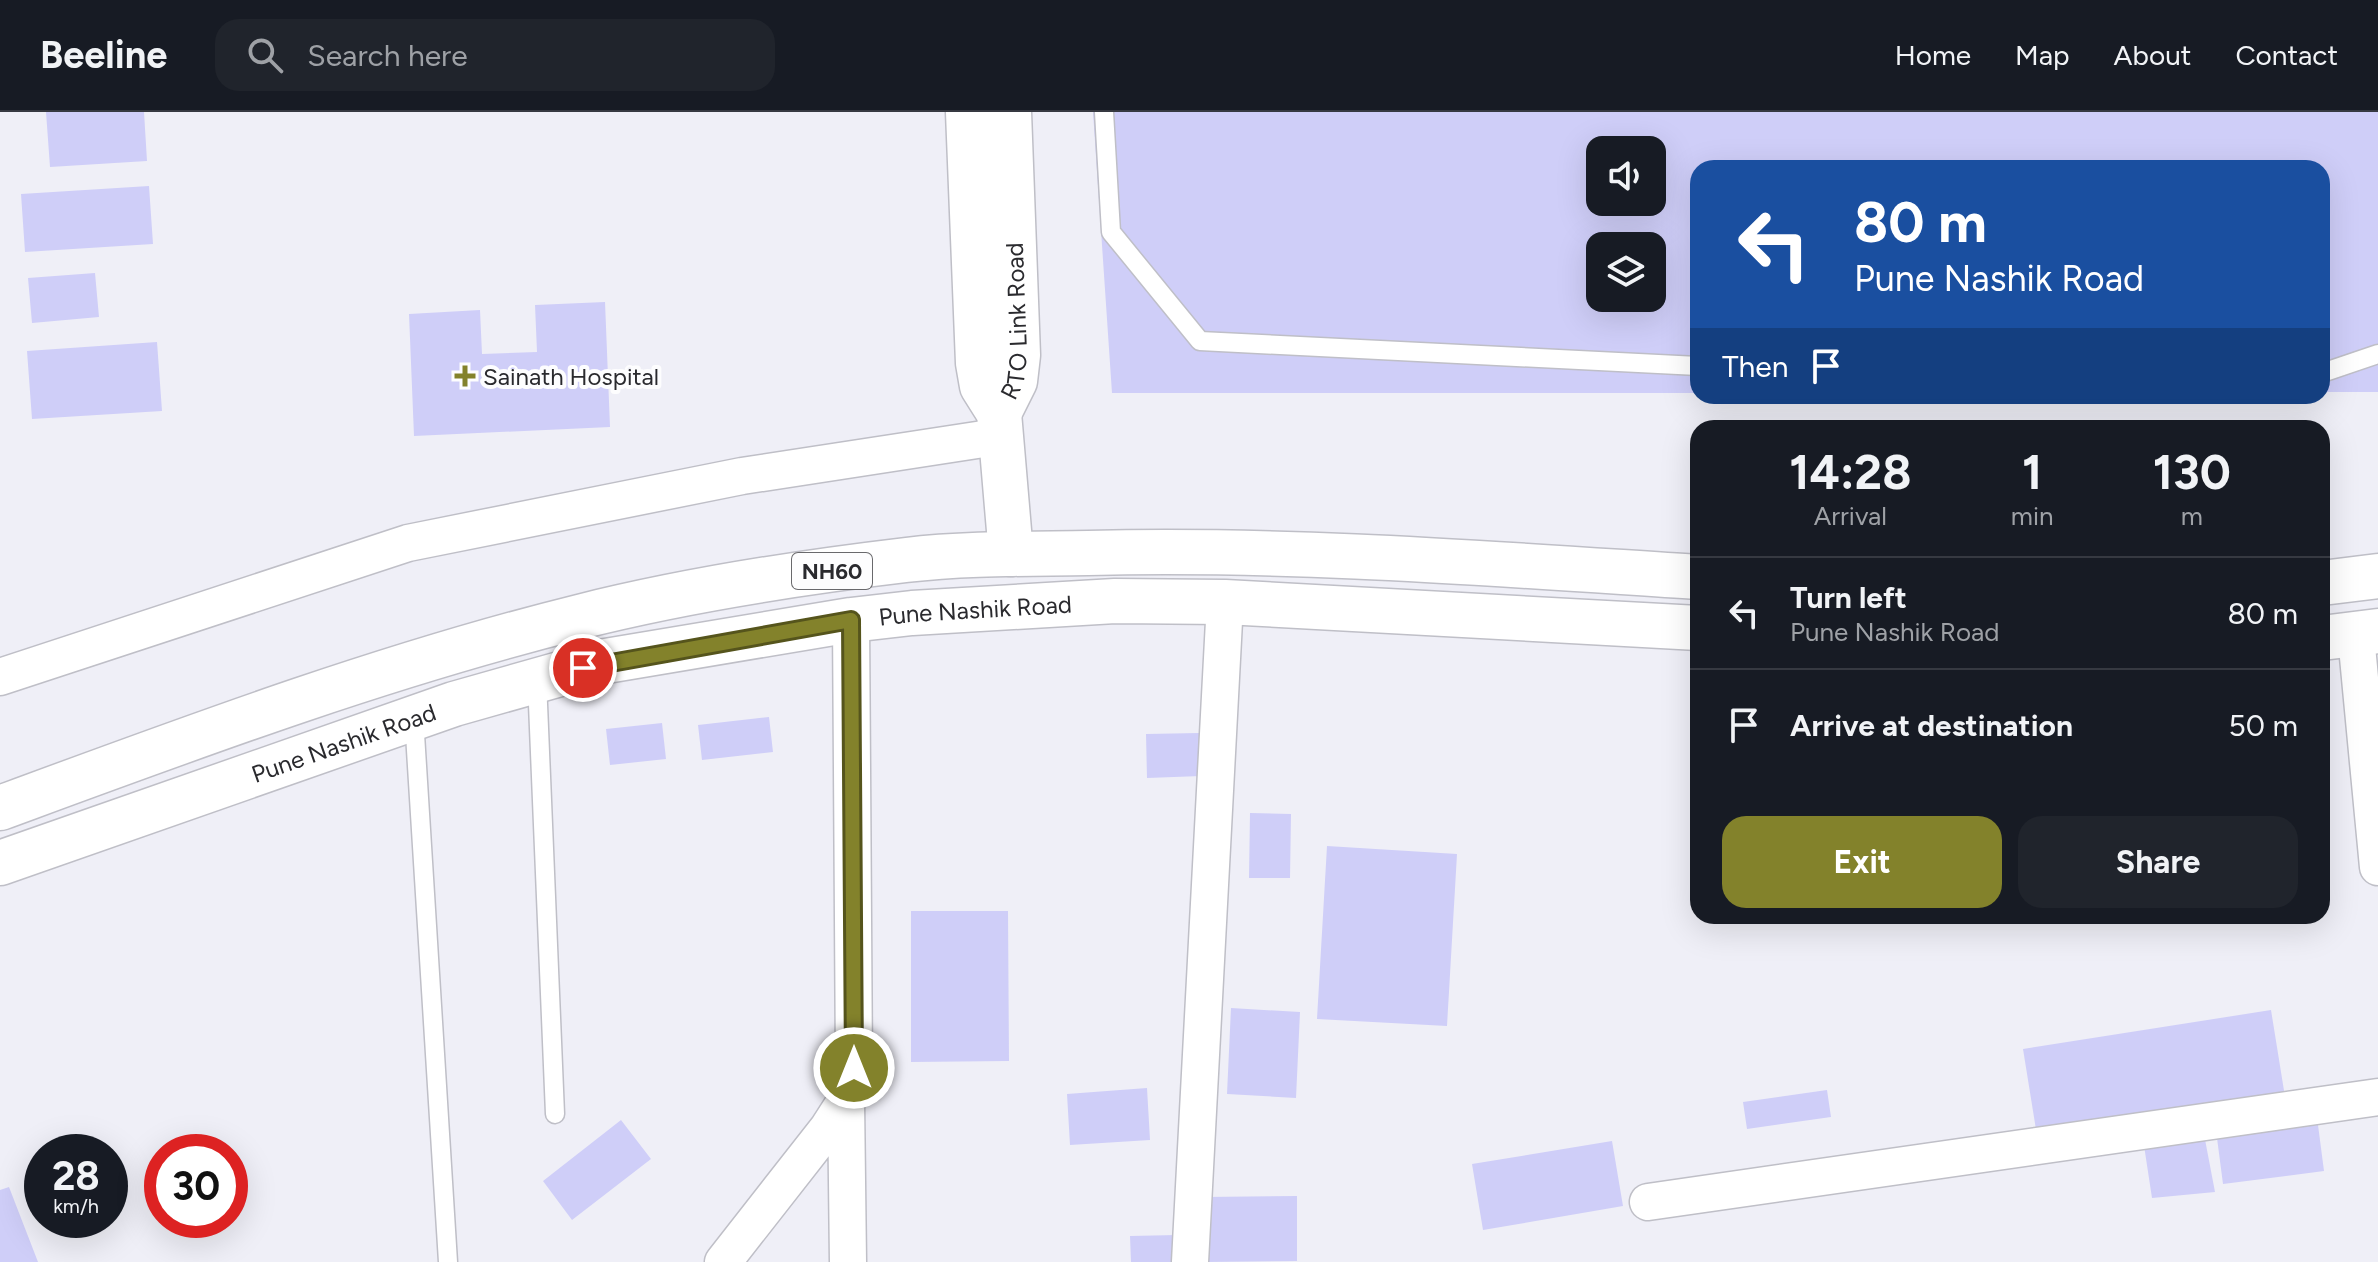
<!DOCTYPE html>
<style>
body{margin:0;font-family:Figtree,sans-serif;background:#20242c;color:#f1f3f6;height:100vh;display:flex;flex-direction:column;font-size:30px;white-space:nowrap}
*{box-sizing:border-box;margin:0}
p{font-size:26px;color:#9ea1a6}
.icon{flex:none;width:44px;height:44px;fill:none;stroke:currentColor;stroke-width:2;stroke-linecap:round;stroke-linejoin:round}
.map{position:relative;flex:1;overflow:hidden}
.panel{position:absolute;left:1690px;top:308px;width:640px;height:504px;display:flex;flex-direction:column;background:#171b24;border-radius:24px;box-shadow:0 8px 32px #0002}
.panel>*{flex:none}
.hud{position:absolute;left:1690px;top:48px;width:640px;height:244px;border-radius:24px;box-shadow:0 8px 32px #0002;background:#1a4fa0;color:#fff;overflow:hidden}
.controls{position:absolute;left:1586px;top:24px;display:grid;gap:16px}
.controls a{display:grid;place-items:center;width:80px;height:80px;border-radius:16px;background:#171b24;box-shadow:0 8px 32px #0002;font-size:40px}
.speed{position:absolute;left:24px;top:1022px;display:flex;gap:16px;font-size:40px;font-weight:700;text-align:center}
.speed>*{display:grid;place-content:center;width:104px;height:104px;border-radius:50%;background:#171b24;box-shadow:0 8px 32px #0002;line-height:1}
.speed small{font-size:20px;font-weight:400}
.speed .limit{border:12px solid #d22;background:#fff;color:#111}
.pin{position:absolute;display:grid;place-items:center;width:68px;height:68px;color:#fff;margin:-34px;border:4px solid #fff;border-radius:50%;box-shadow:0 2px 8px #0007}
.me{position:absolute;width:88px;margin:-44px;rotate:0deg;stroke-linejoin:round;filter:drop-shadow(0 0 6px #0008)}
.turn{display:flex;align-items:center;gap:28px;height:168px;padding:0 32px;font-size:36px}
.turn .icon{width:104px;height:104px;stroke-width:2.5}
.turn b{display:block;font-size:56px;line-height:68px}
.then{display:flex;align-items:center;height:76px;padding:0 32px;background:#0003;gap:16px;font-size:30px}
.eta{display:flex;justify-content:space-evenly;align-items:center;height:136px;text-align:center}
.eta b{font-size:48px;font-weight:700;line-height:56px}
.primary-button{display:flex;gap:16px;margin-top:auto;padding:16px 32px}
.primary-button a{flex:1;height:92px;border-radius:24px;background:#83822b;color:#fff;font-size:32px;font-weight:700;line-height:92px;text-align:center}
.primary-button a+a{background:#20242c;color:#f1f3f6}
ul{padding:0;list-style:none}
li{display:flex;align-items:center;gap:24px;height:112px;padding:0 32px;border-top:2px solid #363941}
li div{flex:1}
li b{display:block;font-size:30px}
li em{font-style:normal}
header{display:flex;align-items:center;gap:48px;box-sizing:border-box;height:112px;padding:0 40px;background:#171b24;border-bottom:2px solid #363941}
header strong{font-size:38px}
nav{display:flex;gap:44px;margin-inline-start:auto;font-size:28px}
.search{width:560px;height:72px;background:#20242c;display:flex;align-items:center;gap:20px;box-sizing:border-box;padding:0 28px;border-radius:24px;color:#9ea1a6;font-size:30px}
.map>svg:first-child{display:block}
.building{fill:#cfcef8;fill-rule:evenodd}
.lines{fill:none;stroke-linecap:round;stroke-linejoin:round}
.lane-casing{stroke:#bfbfc7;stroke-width:21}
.street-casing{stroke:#bfbfc7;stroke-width:39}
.secondary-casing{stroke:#bfbfc7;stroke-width:47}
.highway-casing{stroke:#bfbfc7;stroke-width:47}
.lane{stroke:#fff;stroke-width:18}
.street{stroke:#fff;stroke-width:36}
.secondary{stroke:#fff;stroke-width:44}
.highway{stroke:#fff;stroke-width:44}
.route-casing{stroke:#55541c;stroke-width:20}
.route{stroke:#83822b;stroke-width:14}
.poi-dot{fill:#83822b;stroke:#fdfdfe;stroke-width:3}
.labels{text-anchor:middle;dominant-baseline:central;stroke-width:8;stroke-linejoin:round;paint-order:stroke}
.shield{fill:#fdfdfe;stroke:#69696c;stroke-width:2}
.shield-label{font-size:22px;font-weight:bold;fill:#2a2a2e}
.street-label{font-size:24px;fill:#2a2a2e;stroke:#fdfdfe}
.poi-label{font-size:24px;fill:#2a2a2e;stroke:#fdfdfe;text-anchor:start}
</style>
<header>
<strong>Beeline</strong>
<div class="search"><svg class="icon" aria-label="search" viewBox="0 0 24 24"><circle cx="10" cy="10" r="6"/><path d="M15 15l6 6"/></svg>Search here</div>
<nav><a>Home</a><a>Map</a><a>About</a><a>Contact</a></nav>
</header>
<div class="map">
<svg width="2378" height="1150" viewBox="0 0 2378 1150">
<rect width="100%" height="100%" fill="#efeff7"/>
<!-- building -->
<path class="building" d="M46,0H144L147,49L50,55Z
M1093,0H2378V280H2322V56H1698V281H1112ZM1600,38H1652V90H1600ZM1600,134H1652V186H1600Z
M149,74L153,132L25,140L21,82Z
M95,161L99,205L32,211L28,166Z
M605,190L610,315L414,324L409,202L480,198L482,242L537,240L535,193Z
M157,230L162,299L32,307L27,239Z
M769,605L773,640L702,648L698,613Z
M662,611L666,647L610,653L606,617Z
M1199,621L1201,664L1147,666L1146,622Z
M1250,701L1291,702L1290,766H1249Z
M1327,734L1457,742L1447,914L1317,907Z
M911,799H1008L1009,949L911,950Z
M1231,896L1300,900L1296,986L1227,982Z
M2271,898L2286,991L2038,1030L2023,937Z
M1147,976L1150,1028L1070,1033L1067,982Z
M1827,978L1831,1005L1747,1017L1743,990Z
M621,1008L651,1047L572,1108L543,1069Z
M2318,1013L2324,1059L2223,1072L2217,1026Z
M2203,1017L2215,1080L2152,1086L2143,1027Z
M1612,1029L1623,1094L1483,1118L1472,1052Z
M9,1075L38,1150H0V1078Z
M1297,1084V1149L1205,1150L1204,1085Z
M1177,1123L1178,1150H1131L1130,1124Z"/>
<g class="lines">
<defs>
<path id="lane" d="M1104,0L1111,120L1200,229L1698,254
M2322,261L2378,242
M537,568L555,1002
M414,606L448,1150"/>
<path id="street" d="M2356,524L2378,755
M0,565L408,431L742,364L1003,324
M846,988L848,1150
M1648,1090L2378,985
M723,1150L828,1016L846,988L854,956L851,508
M1190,1150L1225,490"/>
<g id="secondary">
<path d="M968,0L978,251L982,274L999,301L1011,442"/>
<path id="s1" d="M999,301L1015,269L1018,243L1009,0"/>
</g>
<g id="highway">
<path d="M2322,471L2378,464"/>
<path d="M2322,526L2378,519"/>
<path d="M0,696C190,626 382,554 579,505C686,478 796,461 906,448C966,441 1028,442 1088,441C1292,436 1495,452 1698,465"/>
<path id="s2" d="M0,751L454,592L606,549L851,508L912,501L1115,489L1225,490L1698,516"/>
</g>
</defs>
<!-- lane casing -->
<use href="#lane" class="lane-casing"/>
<!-- street casing -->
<use href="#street" class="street-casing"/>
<!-- secondary casing -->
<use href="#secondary" class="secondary-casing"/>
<!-- highway casing -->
<use href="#highway" class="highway-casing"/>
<!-- lane -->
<use href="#lane" class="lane"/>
<!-- street -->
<use href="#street" class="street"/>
<!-- secondary -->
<use href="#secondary" class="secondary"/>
<!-- highway -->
<use href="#highway" class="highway"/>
</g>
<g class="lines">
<defs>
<path id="route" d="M583,556L851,508L854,956"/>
</defs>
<!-- route casing -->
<use href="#route" class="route-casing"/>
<!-- route -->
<use href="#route" class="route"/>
</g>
<!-- markers -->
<path class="poi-dot" d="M461 252h8v8h8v8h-8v8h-8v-8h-8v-8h8z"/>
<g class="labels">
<!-- shield labels -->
<rect class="shield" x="792" y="441" width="80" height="36" rx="6"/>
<g class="shield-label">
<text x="832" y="459">NH60</text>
</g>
<!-- street labels -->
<g class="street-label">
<text stroke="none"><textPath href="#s1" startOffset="96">RTO Link Road</textPath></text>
<text stroke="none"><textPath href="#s2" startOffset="1012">Pune Nashik Road</textPath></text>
<text stroke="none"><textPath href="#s2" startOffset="364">Pune Nashik Road</textPath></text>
</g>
<!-- poi labels -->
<g class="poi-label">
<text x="483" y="264">Sainath Hospital</text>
</g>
</g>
</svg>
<div class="controls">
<a><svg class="icon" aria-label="sound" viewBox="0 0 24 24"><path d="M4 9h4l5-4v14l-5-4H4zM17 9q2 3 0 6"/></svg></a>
<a><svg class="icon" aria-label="layers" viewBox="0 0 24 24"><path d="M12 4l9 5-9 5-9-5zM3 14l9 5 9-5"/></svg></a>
</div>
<div class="speed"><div>28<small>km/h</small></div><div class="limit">30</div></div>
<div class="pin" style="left:583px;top:556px;background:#d93025"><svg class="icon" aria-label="arrive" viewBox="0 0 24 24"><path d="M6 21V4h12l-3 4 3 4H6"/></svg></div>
<svg class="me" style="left:854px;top:956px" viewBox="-20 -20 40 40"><circle r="17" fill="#83822b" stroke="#fff" stroke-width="3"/><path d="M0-11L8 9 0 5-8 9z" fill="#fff"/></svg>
<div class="hud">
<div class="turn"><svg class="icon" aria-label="left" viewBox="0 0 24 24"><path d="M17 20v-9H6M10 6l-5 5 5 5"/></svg><div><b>80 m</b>Pune Nashik Road</div></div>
<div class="then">Then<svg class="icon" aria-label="arrive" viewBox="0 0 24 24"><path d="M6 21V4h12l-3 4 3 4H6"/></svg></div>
</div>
<section class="panel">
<div class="eta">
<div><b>14:28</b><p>Arrival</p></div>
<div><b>1</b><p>min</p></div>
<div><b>130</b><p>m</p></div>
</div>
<ul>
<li><svg class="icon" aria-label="left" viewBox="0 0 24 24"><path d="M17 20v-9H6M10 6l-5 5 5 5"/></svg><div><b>Turn left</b><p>Pune Nashik Road</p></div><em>80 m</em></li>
<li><svg class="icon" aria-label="arrive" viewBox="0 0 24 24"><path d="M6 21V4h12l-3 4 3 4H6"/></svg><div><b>Arrive at destination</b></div><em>50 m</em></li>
</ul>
<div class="primary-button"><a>Exit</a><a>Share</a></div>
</section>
</div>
